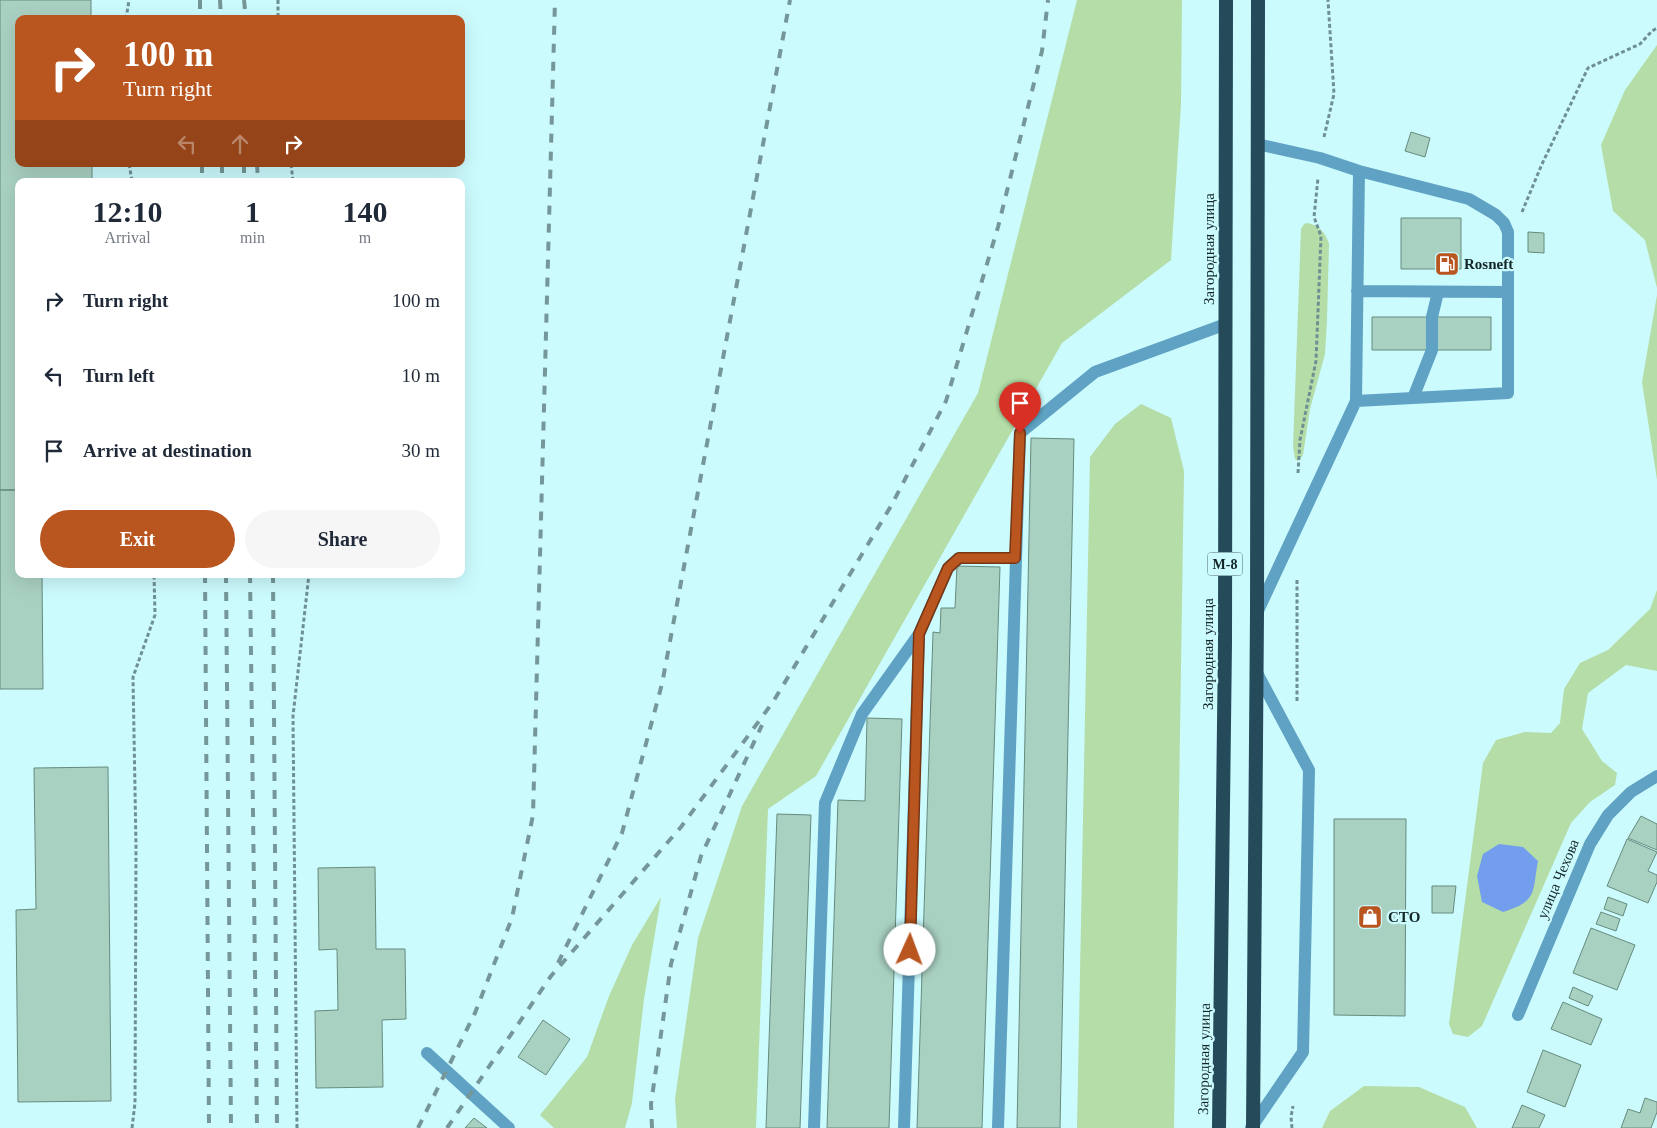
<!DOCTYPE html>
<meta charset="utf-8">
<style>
body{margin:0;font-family:"Times New Roman",serif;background:#f6f6f7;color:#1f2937;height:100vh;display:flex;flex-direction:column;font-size:19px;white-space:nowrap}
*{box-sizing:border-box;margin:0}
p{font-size:16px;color:#747a83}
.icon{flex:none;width:28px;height:28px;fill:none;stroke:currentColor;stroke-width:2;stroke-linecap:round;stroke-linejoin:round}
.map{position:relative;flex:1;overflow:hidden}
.panel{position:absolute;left:15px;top:178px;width:450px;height:400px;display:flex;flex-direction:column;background:#fff;border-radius:10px;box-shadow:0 5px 20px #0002}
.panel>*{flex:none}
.banner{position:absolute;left:15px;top:15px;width:450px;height:152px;border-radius:10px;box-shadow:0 5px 20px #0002;background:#b9551f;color:#fff;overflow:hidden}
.pin{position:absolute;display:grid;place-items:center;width:42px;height:42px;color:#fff;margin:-51px -21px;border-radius:50% 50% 50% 0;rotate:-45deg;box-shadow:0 0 5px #0007}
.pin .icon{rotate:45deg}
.me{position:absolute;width:55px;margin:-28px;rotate:2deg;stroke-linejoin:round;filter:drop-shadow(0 0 4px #0008)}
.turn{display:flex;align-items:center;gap:18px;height:105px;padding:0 25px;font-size:22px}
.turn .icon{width:65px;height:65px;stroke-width:2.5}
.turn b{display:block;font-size:35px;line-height:42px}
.lanes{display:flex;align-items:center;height:48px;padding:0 25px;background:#0003;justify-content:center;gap:25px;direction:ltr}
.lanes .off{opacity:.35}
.eta{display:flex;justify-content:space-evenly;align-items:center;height:85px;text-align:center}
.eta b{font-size:30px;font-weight:800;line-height:35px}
.action{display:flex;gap:10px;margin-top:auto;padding:10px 25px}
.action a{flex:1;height:58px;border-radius:30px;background:#b9551f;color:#fff;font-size:20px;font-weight:800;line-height:58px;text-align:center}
.action a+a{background:#f6f6f7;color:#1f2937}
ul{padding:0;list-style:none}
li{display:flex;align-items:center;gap:15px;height:75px;padding:0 25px}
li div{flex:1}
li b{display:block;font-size:19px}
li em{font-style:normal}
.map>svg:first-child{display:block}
.green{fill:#b4dda7}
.water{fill:#739eed}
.building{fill:#a9d1c2;stroke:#658b7d}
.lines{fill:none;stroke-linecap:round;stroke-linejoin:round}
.path{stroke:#6f9092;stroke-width:3;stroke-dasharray:4 2.5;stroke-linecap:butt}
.service{stroke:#5fa2c3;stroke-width:12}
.minor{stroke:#5fa2c3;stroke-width:12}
.trunk{stroke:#254a5a;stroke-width:14}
.rail{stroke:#759799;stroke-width:4;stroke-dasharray:9 9;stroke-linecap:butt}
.route-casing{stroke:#783714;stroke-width:12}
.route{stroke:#b9551f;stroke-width:9}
.labels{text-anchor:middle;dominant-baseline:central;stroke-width:4.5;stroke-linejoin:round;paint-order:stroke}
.shield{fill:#ccfbfe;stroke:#4a6668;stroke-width:1}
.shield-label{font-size:14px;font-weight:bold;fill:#132627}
.street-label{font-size:15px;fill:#132627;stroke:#ccfbfe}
.poi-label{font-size:15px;font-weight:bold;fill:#132627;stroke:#ccfbfe;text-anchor:start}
</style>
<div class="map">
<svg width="1657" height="1128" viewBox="0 0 1657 1128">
<rect width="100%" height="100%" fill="#ccfbfe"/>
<!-- green -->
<path class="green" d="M1077,0H1182L1181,104L1171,260L1062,343L816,776L768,809L756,1128H677L675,1099L698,938L742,806L978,393Z
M1657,45V288L1645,240L1613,211L1601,145L1625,90Z
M1307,223C1319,225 1326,233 1329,244L1327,320L1325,354L1310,409L1303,455L1298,461L1295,459L1293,447L1301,229L1304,224Z
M1657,295V480L1642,382Z
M1141,404L1171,418L1184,471L1174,1128H1077L1090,457L1115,424Z
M1657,590V671L1626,665L1588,693L1582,729L1602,761L1617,773L1615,785L1590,802L1571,823L1482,1026L1468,1037L1453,1034L1449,1024L1483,763L1496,740L1525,732L1551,733L1560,723L1564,689L1580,663L1608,650L1650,609Z
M661,897L644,999L632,1103L625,1128H554L540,1115L587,1057L609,996L632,945Z
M1364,1086L1419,1087L1465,1107L1477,1128H1322L1330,1111Z"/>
<!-- water -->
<path class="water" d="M1499,844L1523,847L1538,861C1532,893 1538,901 1503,912L1482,902L1477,876L1483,854Z"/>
<!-- building -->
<path class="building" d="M0,0H91V19H19V164H92V181H19V490H0Z
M1411,132L1430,138L1425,157L1405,151Z
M1401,218H1461V269H1401Z
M1528,232L1544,233V253L1528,252Z
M1372,317H1491V350H1372Z
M1031,438L1074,439L1060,1128H1017Z
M0,490H19V574H42L43,689H0Z
M957,566L1000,567L982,1128H917L933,632L940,633L941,608H955Z
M867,718L902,719L889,1128H827L838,800L865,801Z
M108,767L111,1101L18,1102L16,910L36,909L34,768Z
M777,814L811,815L800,1128H766Z
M1641,816L1657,824V850L1628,838Z
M1334,819H1406L1405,1016L1334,1015Z
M1627,839L1657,852L1648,871L1657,875V882L1648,903L1607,886Z
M375,867L376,949H405L406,1019L382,1020L383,1087L316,1088L315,1011L338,1010L337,949L319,950L318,868Z
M1432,886H1456L1453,913H1432Z
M1608,897L1627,904L1623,916L1604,909Z
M1601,912L1620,919L1616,931L1596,924Z
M1591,928L1635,945L1617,990L1573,973Z
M1573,987L1593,996L1588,1006L1569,998Z
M1563,1002L1602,1019L1591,1045L1551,1029Z
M543,1020L570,1039L546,1075L518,1057Z
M1543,1050L1581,1065L1565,1107L1527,1092Z
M1645,1098L1657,1102V1112L1651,1128H1621L1628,1109L1640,1113Z
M1522,1105L1545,1115L1539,1128H1512Z
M474,1118L487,1128H465Z"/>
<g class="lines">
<!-- path -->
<path class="path" d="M278,0V19
M126,19L129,0
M1324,137L1334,94L1328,0
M129,164L132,181
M291,164L293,181
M1522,212L1542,164L1588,68L1640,44L1652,31L1657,28
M1298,473L1300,440L1316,361L1321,236L1314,217L1318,178
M1297,701V579
M132,1128L135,1103L136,846L133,677L155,615L154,574
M297,1128L293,716L309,574
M1292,1128L1291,1117L1293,1106"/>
<!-- service -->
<path class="service" d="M1257,144L1320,158L1359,171L1469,199L1496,215L1504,223L1508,232V393L1356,401
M1357,291L1508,292
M1413,398L1432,350V317L1438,292
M1257,613L1356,401L1359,171
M427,1053L509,1128
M814,1128L825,803L862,714L919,634
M904,1128L919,634L948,568L959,558H1015
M998,1128L1020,433L1095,372L1226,324
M1251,1128L1303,1052L1309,770L1256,671"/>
<!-- minor -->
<path class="minor" d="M1518,1015L1590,844L1608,815L1631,792L1657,776"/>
<!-- trunk -->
<path class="trunk" d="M1219,1128L1225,643L1226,0
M1253,1128L1257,613L1258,0"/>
<!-- rail -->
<path class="rail" d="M200,0V19
M220,0L221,19
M244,0L246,19
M202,164V181
M222,164V181
M244,164V181
M257,164L258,181
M205,574L209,1128
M226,574L231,1128
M250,574L257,1128
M273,574L277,1128
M558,963L622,833L662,684L790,0
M418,1128L475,1013L512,918L533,815L555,0
M447,1128L551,976L681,827L773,702L891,506L946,401L998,227L1042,51L1048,0
M652,1128L651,1104L671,964L701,856L762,725"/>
</g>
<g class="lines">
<defs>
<path id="route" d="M910,950L919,634L948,568L959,558H1015L1020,433"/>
</defs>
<!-- route casing -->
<use href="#route" class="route-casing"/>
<!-- route -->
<use href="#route" class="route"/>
</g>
<!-- icons -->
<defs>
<symbol id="fuel-square" viewBox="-11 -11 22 22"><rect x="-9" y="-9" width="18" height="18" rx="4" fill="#b9551f" stroke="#ccfbfe"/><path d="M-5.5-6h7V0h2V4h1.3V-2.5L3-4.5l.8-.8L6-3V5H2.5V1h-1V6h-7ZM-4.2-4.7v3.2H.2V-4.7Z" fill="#fff"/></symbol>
<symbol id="shop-square" viewBox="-11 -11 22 22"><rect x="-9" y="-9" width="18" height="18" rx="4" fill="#b9551f" stroke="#ccfbfe"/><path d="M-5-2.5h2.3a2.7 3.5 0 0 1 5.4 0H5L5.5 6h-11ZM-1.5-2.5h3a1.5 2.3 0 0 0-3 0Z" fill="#fff"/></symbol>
</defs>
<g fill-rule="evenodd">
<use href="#fuel-square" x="1433" y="250" width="28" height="28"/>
<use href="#shop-square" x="1356" y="903" width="28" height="28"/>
</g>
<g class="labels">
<!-- shield labels -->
<rect class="shield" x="1207.5" y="552.5" width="35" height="23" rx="4"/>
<g class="shield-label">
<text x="1225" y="564">М-8</text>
</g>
<!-- street labels -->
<g class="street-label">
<text transform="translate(1209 249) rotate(-90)">Загородная улица</text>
<text transform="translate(1208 654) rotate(-90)">Загородная улица</text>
<text transform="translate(1558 879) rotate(-67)">улица Чехова</text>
<text transform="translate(1204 1059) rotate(-89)">Загородная улица</text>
</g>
<!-- poi labels -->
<g class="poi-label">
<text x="1464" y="264">Rosneft</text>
<text x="1388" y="917">СТО</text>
</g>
</g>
</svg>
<div class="pin" style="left:1020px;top:433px;background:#d93025"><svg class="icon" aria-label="arrive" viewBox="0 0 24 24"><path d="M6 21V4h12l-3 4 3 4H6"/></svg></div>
<svg class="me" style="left:910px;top:950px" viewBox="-20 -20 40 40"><circle r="19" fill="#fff"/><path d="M0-13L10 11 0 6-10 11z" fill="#b9551f"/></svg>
<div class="banner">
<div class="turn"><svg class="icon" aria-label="right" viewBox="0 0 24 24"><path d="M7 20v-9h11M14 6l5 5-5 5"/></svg><div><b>100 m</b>Turn right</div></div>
<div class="lanes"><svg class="icon off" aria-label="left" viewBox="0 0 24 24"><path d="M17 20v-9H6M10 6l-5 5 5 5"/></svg><svg class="icon off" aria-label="ahead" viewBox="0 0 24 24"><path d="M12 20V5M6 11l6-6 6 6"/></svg><svg class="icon" aria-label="right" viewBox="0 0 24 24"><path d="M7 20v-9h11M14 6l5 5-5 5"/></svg></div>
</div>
<section class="panel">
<div class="eta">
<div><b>12:10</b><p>Arrival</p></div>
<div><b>1</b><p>min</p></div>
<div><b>140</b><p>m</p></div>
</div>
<ul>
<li><svg class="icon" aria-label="right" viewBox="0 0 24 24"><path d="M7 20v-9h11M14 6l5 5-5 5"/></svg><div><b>Turn right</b></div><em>100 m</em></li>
<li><svg class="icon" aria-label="left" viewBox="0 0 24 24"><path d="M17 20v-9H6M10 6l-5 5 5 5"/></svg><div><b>Turn left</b></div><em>10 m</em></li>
<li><svg class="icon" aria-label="arrive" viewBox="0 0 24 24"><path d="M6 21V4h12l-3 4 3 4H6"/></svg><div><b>Arrive at destination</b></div><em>30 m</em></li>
</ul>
<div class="action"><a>Exit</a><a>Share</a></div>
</section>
</div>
